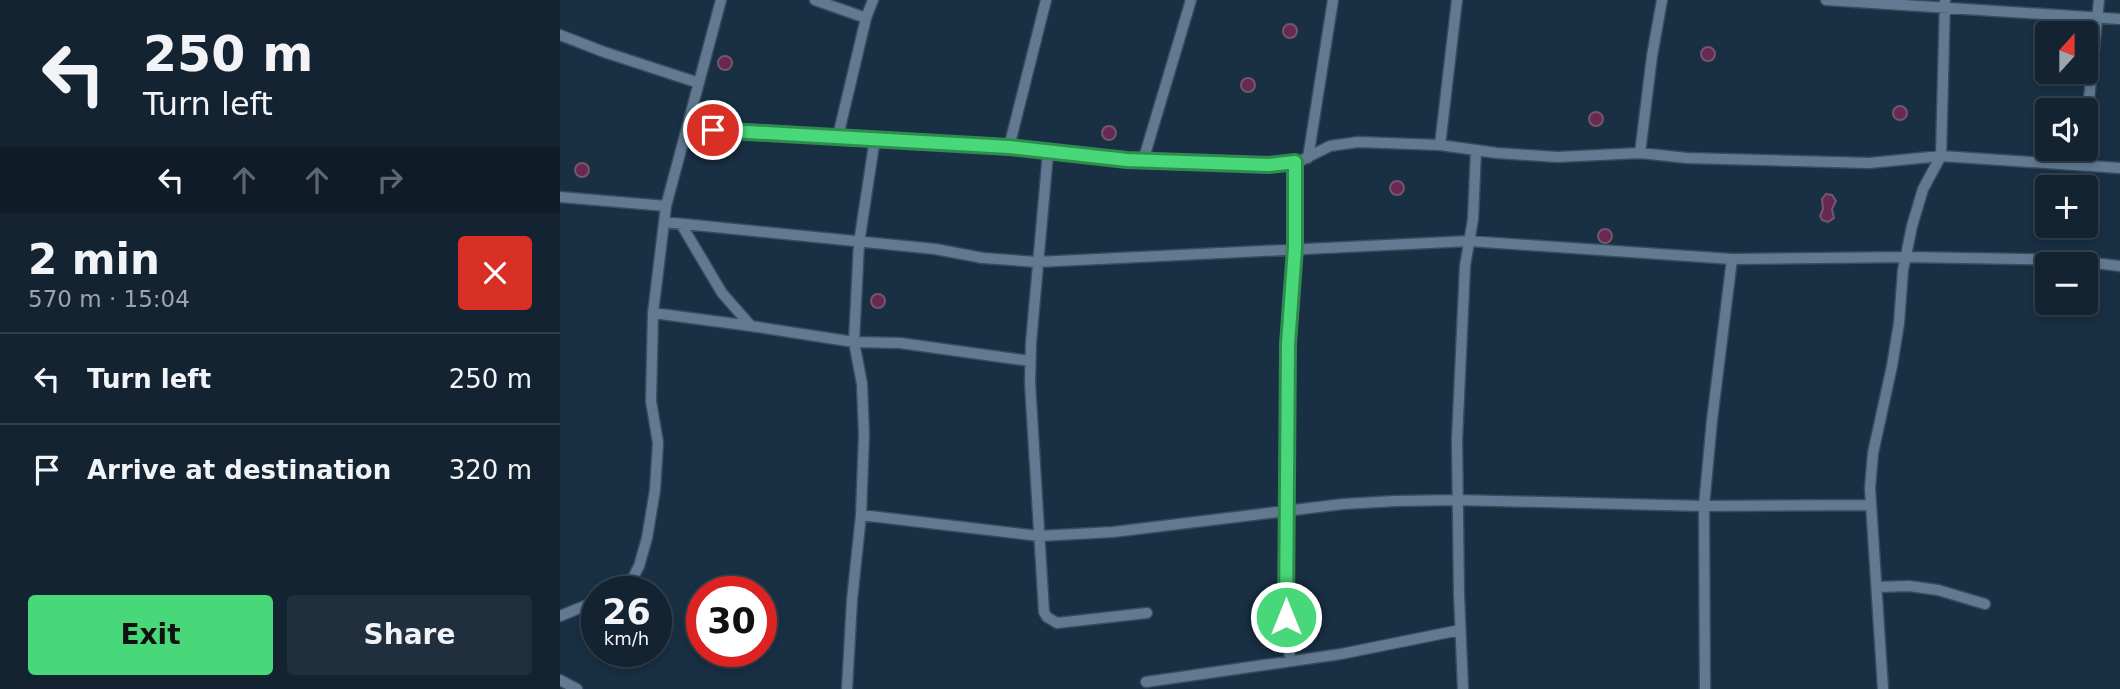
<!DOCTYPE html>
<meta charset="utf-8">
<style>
body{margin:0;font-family:"DejaVu Sans",sans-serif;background:#202f3e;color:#f1f3f6;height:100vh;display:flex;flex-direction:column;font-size:26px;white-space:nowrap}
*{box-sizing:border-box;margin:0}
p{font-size:23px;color:#9da4ac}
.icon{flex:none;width:38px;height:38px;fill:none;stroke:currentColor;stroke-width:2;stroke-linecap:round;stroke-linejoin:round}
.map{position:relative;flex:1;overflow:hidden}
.drawer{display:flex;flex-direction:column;background:#132332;width:560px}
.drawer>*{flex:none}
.top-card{background:#132332;color:#f1f3f6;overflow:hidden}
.needle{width:46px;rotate:21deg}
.buttons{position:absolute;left:1475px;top:21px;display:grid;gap:14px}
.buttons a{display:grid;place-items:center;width:63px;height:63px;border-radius:7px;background:#132332;box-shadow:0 4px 10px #0003,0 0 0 2px #32404d;font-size:35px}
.speed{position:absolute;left:21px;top:576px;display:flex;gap:14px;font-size:35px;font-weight:700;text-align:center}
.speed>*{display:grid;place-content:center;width:91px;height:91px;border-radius:50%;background:#132332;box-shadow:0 4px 10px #0003,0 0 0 2px #32404d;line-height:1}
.speed small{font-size:18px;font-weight:400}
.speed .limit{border:10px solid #d22;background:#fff;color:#111}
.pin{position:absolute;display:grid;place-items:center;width:60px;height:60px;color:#fff;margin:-30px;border:4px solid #fff;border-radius:50%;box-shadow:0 2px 7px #0007}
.me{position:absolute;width:77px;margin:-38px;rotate:0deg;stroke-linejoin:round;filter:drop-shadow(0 0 5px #0008)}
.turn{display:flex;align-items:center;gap:24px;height:147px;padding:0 28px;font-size:32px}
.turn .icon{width:91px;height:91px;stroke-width:2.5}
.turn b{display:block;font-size:49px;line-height:60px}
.lanes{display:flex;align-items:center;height:66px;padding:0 28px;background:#0003;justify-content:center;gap:35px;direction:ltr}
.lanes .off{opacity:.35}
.round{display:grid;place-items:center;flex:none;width:74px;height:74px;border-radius:7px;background:#202f3e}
.head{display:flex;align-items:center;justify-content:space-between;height:119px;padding:0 28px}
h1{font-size:42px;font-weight:700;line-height:52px}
.primary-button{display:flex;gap:14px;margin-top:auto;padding:14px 28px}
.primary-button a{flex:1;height:80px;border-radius:7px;background:#48d779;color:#111;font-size:28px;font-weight:700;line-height:80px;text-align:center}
.primary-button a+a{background:#202f3e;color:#f1f3f6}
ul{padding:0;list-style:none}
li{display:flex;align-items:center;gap:21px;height:91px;padding:0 28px;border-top:2px solid #32404d}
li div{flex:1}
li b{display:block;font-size:26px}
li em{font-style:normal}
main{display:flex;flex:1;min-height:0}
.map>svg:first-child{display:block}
.building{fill:#672851;stroke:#755769;stroke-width:2}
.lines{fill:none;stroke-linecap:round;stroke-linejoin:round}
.minor-casing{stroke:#394b5c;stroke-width:13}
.minor{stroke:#617a92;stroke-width:10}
.route-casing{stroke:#2f8c4f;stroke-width:18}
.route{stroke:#48d779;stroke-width:12}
</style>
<main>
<section class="drawer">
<div class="top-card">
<div class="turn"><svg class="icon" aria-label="left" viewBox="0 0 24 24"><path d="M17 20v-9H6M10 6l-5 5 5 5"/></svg><div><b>250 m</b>Turn left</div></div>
<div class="lanes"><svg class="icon" aria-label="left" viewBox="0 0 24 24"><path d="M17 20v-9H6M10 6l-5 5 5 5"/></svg><svg class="icon off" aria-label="ahead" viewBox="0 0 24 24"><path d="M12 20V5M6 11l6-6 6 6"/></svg><svg class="icon off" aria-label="ahead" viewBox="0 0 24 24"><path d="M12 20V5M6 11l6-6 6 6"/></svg><svg class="icon off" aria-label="right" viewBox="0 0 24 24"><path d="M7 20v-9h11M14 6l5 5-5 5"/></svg></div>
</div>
<div class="head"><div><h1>2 min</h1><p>570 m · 15:04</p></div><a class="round" style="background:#d93025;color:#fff"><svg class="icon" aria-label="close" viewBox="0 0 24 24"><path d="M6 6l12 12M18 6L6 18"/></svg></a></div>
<ul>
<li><svg class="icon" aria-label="left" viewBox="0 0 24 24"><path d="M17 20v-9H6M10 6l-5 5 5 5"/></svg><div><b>Turn left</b></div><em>250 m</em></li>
<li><svg class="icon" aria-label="arrive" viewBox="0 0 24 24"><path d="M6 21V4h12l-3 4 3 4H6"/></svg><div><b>Arrive at destination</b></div><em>320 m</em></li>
</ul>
<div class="primary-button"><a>Exit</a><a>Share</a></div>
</section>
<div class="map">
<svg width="1560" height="689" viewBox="0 0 1560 689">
<rect width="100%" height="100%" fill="#192f43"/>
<!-- building -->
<path class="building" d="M723 31a7 7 0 1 1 14 0a7 7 0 1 1-14 0Z
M1141 54a7 7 0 1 1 14 0a7 7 0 1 1-14 0Z
M158 63a7 7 0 1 1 14 0a7 7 0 1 1-14 0Z
M681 85a7 7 0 1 1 14 0a7 7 0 1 1-14 0Z
M1333 113a7 7 0 1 1 14 0a7 7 0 1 1-14 0Z
M1029 119a7 7 0 1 1 14 0a7 7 0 1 1-14 0Z
M542 133a7 7 0 1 1 14 0a7 7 0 1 1-14 0Z
M15 170a7 7 0 1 1 14 0a7 7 0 1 1-14 0Z
M830 188a7 7 0 1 1 14 0a7 7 0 1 1-14 0Z
M1266,194L1272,195L1276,201L1272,209L1274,218L1268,222L1262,220L1260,216L1263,209L1262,199Z
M1038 236a7 7 0 1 1 14 0a7 7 0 1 1-14 0Z
M311 301a7 7 0 1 1 14 0a7 7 0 1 1-14 0Z"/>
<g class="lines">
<defs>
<path id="minor" d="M255,0L306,18
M1266,0L1560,19
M0,35L44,52L139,83
M128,129L449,147L567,160L709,165L740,161L770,146L798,142L880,145L937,153L997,157L1080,153L1127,158L1309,163L1381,156L1560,168
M1526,129L1539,0
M278,136L306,18L313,0
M880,145L897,0
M449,147L486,0
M488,153L471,343L470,383L484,612L487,617L497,623L587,613
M1080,153L1092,56L1102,0
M748,158L773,0
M583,161L631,0
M1523,165L1524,149
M0,197L106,206
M104,222L375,249L423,258L477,262L909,241L1172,259L1346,257L1509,260L1560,266
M121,224L162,293L191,326L294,342L340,343L470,361
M93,313L191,326
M301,515L479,536L553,532L783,504L835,501L898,500L1144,506L1311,505
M1318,587L1349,586L1378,590L1425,604
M59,592L70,584L79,566L87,538L95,490L98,443L91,401L93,313L106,206L161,0
M0,616L37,601
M730,661L726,598L727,406L728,344L735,248V162
M0,680L17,689
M586,682L781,654L900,630
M287,689L292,600L301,515L304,435L302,384L294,342L299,243L315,138
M903,689L899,594L897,440L905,266L913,219L916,150
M1145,689L1144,506L1152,420L1172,259
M1323,689L1310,488L1313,453L1332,366L1339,323L1343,270L1352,226L1363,189L1381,156L1385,0"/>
</defs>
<!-- minor casing -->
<use href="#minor" class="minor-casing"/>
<!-- minor -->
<use href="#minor" class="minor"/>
</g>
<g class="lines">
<defs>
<path id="route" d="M153,130L449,147L567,160L709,165L735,162V248L728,344L726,617"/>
</defs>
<!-- route casing -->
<use href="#route" class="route-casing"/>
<!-- route -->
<use href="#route" class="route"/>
</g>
</svg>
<div class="buttons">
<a><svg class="needle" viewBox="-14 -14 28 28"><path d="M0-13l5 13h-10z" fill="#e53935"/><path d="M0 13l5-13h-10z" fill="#9da4ac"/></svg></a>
<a><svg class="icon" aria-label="sound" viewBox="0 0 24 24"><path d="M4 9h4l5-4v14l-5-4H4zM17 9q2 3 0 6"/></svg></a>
<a>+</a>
<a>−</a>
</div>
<div class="speed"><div>26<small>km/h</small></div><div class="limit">30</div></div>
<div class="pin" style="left:153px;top:130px;background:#d93025"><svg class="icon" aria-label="arrive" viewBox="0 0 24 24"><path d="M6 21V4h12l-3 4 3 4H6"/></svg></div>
<svg class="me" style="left:726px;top:617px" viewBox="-20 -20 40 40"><circle r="17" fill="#48d779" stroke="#fff" stroke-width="3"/><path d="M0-11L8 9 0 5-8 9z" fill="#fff"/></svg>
</div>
</main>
